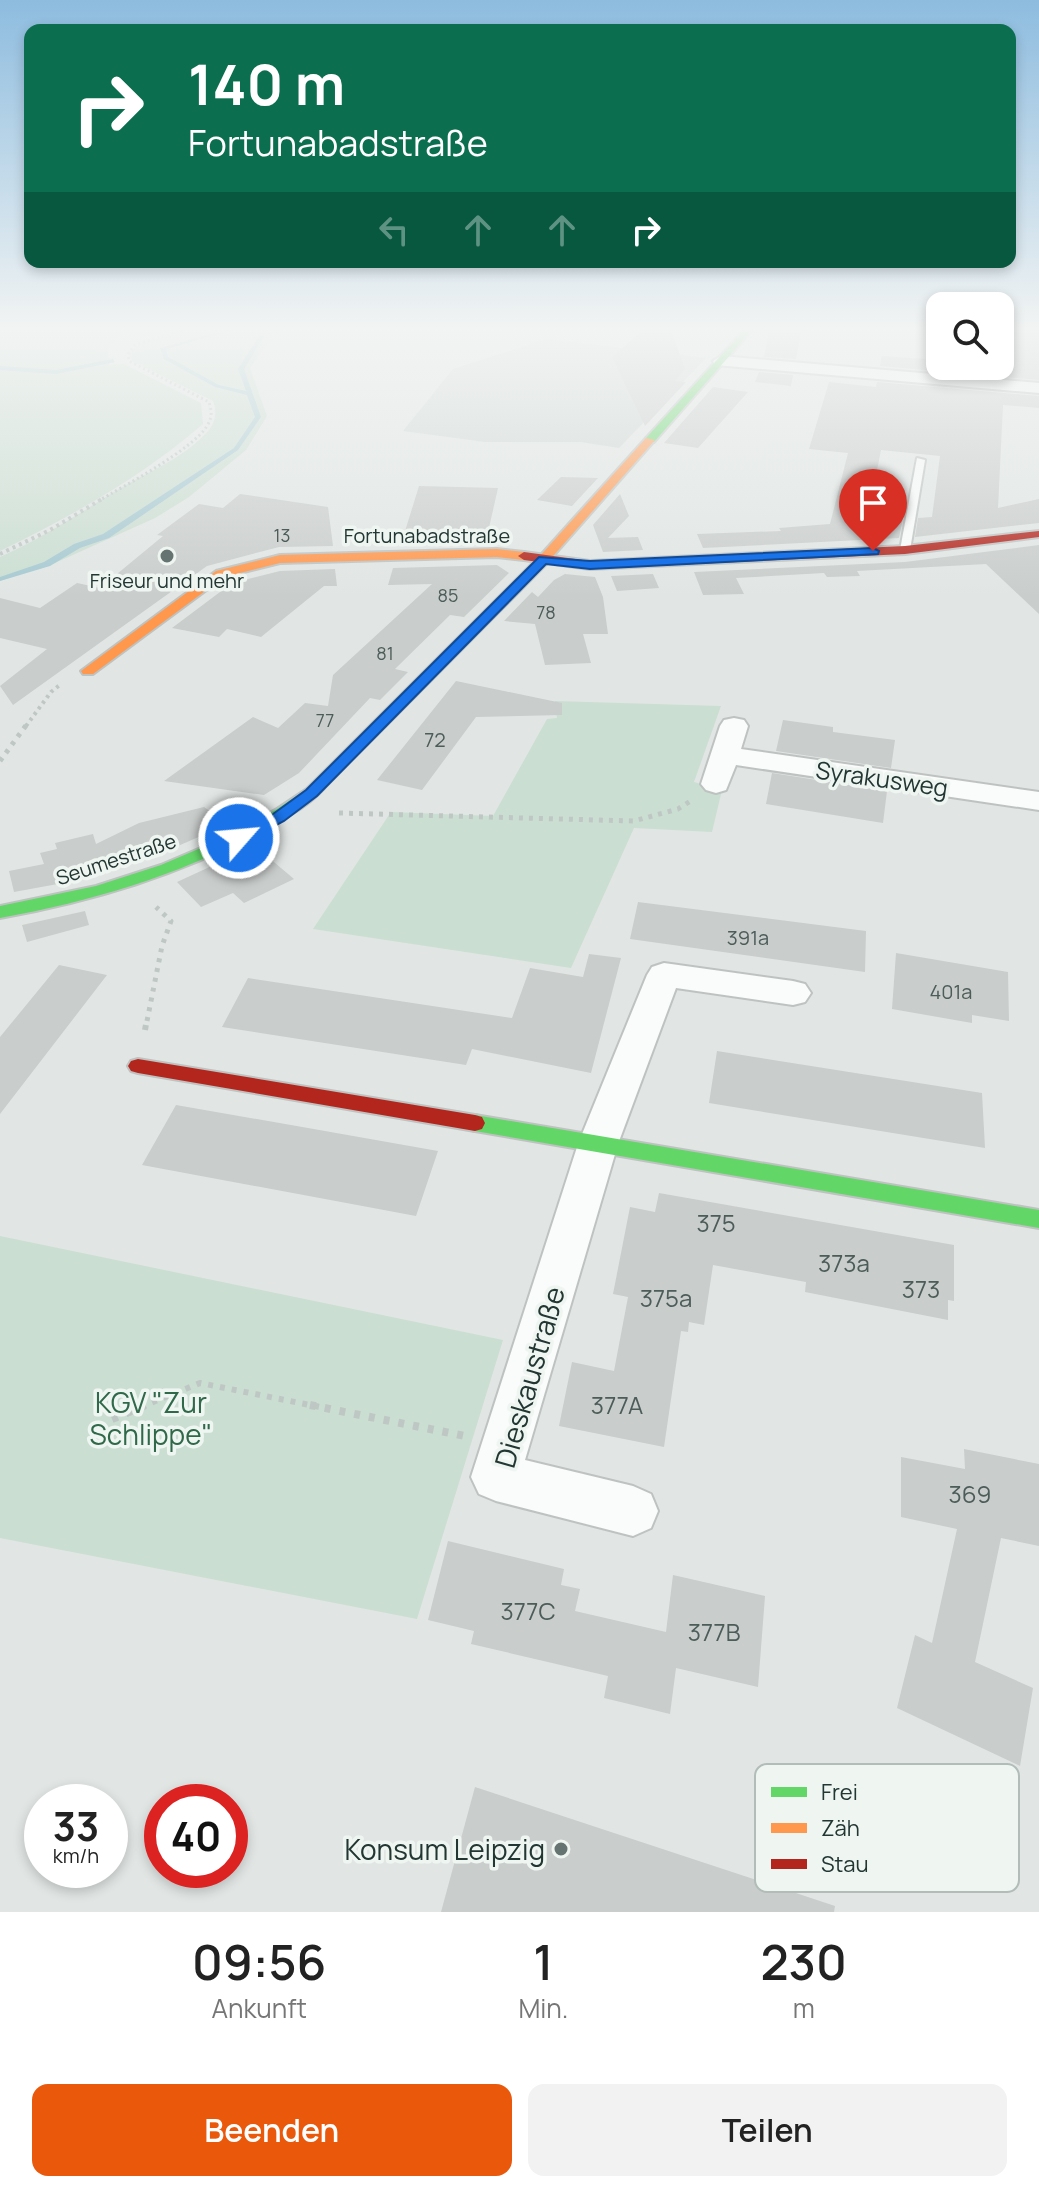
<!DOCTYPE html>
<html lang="de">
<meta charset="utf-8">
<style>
body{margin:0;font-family:Manrope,sans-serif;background:#f2f2f2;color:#222;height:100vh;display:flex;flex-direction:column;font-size:30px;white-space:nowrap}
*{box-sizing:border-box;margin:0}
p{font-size:26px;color:#767676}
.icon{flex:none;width:44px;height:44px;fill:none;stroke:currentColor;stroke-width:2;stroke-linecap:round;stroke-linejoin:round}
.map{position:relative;height:1912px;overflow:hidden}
.drawer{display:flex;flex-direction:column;background:#fff;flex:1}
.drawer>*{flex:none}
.guide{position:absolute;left:24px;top:24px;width:992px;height:244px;border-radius:16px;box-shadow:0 4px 12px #0003;background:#0b6e4f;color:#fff;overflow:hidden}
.tools{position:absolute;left:926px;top:292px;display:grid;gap:16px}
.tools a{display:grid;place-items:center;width:88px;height:88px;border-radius:16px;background:#fff;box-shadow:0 4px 12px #0003;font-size:40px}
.speed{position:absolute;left:24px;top:1784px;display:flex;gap:16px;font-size:40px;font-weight:700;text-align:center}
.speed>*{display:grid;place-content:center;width:104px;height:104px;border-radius:50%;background:#fff;box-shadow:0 4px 12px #0003;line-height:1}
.speed small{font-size:20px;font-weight:400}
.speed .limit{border:12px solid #d22;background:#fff;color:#111}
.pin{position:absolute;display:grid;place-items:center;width:68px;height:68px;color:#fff;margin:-82px -34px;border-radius:50% 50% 50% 0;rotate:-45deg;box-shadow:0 0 8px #0007}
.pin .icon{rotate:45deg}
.me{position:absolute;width:88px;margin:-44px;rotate:63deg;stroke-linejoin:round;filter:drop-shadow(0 0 6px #0008)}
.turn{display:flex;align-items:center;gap:28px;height:168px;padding:0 32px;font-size:36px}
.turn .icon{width:104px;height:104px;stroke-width:2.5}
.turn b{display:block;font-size:56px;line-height:68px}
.lanes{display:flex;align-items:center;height:76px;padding:0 32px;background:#0003;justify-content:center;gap:40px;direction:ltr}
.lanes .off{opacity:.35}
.eta{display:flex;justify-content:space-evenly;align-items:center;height:136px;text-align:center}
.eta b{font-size:48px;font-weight:600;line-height:56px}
.primary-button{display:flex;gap:16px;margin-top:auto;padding:16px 32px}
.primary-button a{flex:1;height:92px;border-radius:16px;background:#ea580c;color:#fff;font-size:32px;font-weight:600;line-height:92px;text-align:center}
.primary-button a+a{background:#f2f2f2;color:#222}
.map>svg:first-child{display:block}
.built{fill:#cfd7d4}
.green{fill:#cbded2}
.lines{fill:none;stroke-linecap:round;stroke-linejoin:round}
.stream{fill:#a6c9d1;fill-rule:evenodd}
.building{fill:#c9cdcc}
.lane-casing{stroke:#bec3c1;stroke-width:4}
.street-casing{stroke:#bec3c1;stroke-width:4}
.fast-casing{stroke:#bec3c1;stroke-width:4}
.slow-casing{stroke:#bec3c1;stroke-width:4}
.jam-casing{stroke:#bec3c1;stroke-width:4}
.path-far4{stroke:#bfc7c5;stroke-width:3;stroke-dasharray:2 3;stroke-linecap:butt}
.path-far3{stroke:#bfc7c5;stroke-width:4;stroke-dasharray:3 4;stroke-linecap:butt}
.path-far2{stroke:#bfc7c5;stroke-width:5;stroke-dasharray:4 6;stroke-linecap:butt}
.path-far1{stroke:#bfc7c5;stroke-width:6;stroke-dasharray:5 7;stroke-linecap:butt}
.path{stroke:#bfc7c5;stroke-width:8;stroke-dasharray:6 9;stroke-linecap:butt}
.lane{fill:#fafbfb;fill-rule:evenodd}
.street{fill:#fafbfb;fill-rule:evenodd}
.fast{fill:#63d668;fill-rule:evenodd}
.slow{fill:#ff974d;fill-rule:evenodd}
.jam{fill:#b3261e;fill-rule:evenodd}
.route{fill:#1a73e8;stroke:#114b97;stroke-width:2}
.poi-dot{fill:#657470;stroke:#eff6f2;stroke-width:3}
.labels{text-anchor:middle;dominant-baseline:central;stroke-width:7;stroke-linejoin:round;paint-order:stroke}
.far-number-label{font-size:18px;fill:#4c5c59}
.far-street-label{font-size:20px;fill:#223632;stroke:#eff6f2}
.far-poi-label{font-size:20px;fill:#223632;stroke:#eff6f2}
.number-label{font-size:20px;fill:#4c5c59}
.street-label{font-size:24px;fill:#223632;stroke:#eff6f2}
.near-number-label{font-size:24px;fill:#4c5c59}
.near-street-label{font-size:28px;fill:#223632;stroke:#eff6f2}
.near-park-label{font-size:28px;fill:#306949;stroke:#eff6f2}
.near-poi-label{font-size:28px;fill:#223632;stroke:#eff6f2;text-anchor:end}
.key{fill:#eff6f2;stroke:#b2bcb8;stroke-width:2}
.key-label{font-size:22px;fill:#223632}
</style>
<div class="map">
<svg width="1039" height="1912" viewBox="0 0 1039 1912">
<rect width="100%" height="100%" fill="#e1e6e4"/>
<!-- built -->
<path class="built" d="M547,339L706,358L619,448L581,442H485L403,431L453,369Z"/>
<!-- green -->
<path class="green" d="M0,329H176L149,337L124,331L108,349L109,365L124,364L201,403L203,424C143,476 72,516 0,551Z
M188,329H278L250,368L267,416L246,450L189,497L155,518L55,563L0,581V557C49,535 83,510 128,484C157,468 187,455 209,430C216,421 217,411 213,401L132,361L130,354L138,345Z
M555,701L721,706L694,782L722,790L712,832L634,828L571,968L313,929L391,812L493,816L547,719L557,718Z
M0,1236L503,1340L417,1619L0,1538Z"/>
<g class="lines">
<!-- stream -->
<path class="stream" d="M229,329H237L166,349L168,357L219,385L246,391L238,369L264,329H268L244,369L261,417L238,450L109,538L80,548L50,566L0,581V577L44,562L74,544L103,534L234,448L255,417L247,395L215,387L164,359L160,348Z
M113,359L115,362L56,374L0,370V366L56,370Z"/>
</g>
<!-- building -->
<path class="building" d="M644,329H671L685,369L675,381L686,382L645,426L612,357Z
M1000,329H1039V380L880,366L882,356L940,360V366H1000Z
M769,330L801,333L796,359L764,357Z
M759,372L793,375L791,386L755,382Z
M829,382L876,387L877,382L1039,396V408L1003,405L998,508L1039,499V523L915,537L918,518L932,517L940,456L881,450L867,521L903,519L899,538L703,548L697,534L781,531L779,528L830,524L848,453L809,449Z
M713,387L748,392L698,448L664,443Z
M561,477L598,478L572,506L537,500Z
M419,486L498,488L486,541L401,544Z
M240,494L328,507L333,546L279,547L207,566L13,705L0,686L47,649L0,638V598L40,608L77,583L100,588L163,536L157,535L199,504L223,508Z
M620,494L629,516L608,538L638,537L643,550L603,552L593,525Z
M1039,545V614L986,564L857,571L860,576L827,577L824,573L736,578L744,594L703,595L694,572L905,562Z
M497,565L509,573L464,617L450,615L395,669L408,672L380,700L370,698L299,773L264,795L164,781L253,717L278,728L305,703L328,706L333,675L432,584L388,585L393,568Z
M335,569L337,586H324L261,637L227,629L219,637L172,628L232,583L280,571Z
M565,574L595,577L603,597L608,634H583L591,663L545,665L535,624L504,621L532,592L538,597L554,580Z
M653,574L659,588L617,591L611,576Z
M456,681L562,703V715L476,717L422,790L377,780Z
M783,720L833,727V732L895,740L891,768L776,751Z
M772,773L887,791L883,823L766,804Z
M204,807L228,824L153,857L149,853L124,866L121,863L75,874L74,881L14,892L9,871L44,864L40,853L57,849L55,843L93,834L96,844L139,823Z
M255,846L294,879L244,903L233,893L201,907L177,882Z
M638,902L866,931L865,972L630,939Z
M85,911L89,925L27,942L22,925Z
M896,953L1008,972L1009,1021L972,1015V1023L892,1009Z
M589,954L621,958L591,1073L472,1049L466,1065L222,1027L248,978L512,1018L530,968L583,977Z
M59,965L107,975L0,1114V1037Z
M717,1051L982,1093L985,1148L709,1103Z
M176,1105L308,1128L438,1151L416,1216L142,1165Z
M659,1193L954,1245V1301L948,1300V1320L805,1292L806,1282L713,1265L704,1325L689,1322L688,1332L681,1331L664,1447L559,1426L572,1362L614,1371L628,1297L613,1294L630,1207L655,1212Z
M964,1449L1039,1464V1546L1001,1538L975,1662L1033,1688L1020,1766L897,1708L915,1635L932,1643L957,1529L901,1517V1457L965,1469Z
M448,1541L564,1569L561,1585L580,1589L575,1611L666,1632L673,1575L765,1596L758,1687L676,1668L670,1714L604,1698L608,1676L471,1644L474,1631L428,1620Z
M475,1787L835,1906L834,1912H441Z"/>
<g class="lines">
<defs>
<path id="lane" d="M917,458L925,460L910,550L905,553L900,550Z"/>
<path id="street" d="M721,356L1039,383V393L715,365L713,361Z
M734,718L744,720L748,726L741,749L1039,792V810L736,765L726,790L716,793L706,790L701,784L720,726L724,720Z
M664,963L793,981L805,984L811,993L805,1002L793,1005L676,988L618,1144L525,1460L633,1486L651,1494L658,1511L651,1528L633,1536L496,1501L479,1494L471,1477L578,1144L647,975L652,967Z"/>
<path id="fast" d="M745,329H753L654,442H646V438Z
M316,783L324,788C308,807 284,818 263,830C180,875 93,901 0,918V906L96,886L161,865L224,838L277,809Z
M475,1115L1039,1210V1228L475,1131L468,1129L465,1123L468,1117Z"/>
<path id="slow" d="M646,438L655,440L547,563L321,791H311L308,788L539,557Z
M497,549L524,552L530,556L524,560L497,557L280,563L224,577L93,674H83L81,671L216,571L280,555Z"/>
<path id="jam" d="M1039,531V537L905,554L590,569L524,560L518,556L524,552L590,561L905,546Z
M138,1059L475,1115L482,1117L485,1123L482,1129L475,1131L138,1073L131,1071L128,1066L131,1061Z"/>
</defs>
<!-- lane casing -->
<use href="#lane" class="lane-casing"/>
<!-- street casing -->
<use href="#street" class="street-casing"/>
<!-- fast casing -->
<use href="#fast" class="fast-casing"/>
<!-- slow casing -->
<use href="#slow" class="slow-casing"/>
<!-- jam casing -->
<use href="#jam" class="jam-casing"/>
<!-- path-far4 -->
<path class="path-far4" d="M98,501C123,487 193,449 207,426C212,418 212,411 209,402L129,361L128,354L135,345L184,329"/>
<!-- path-far3 -->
<path class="path-far3" d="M0,554L50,530L102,499
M26,726L51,692L61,684"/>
<!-- path-far2 -->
<path class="path-far2" d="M0,761L27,724
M339,813L634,821L678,809L692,800
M147,1021L162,946L171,921L156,907"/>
<!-- path-far1 -->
<path class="path-far1" d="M145,1030L147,1019
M141,1407L200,1383L320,1407"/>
<!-- path -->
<path class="path" d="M310,1405L465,1436
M112,1419L146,1405"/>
<!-- lane -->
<use href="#lane" class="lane"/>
<!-- street -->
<use href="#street" class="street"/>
<!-- fast -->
<use href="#fast" class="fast"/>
<!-- slow -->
<use href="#slow" class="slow"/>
<!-- jam -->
<use href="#jam" class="jam"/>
</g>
<!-- sky -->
<linearGradient id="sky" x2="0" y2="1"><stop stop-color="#8dbcdf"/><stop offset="0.55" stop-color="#f2f4f3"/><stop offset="1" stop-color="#f2f4f3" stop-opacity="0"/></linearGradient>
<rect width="1039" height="597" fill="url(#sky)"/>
<!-- route -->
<path class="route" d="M873,548L879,551L878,554L590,569L546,564L317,796L284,821L245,842L239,843L231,838L273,814L306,790L539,557L590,561Z"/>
<!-- markers -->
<g class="poi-dot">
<circle cx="167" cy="556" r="8"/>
<circle cx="561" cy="1849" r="8"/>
</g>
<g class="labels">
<!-- far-number labels -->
<g class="far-number-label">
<text x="282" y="535">13</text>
<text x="448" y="595">85</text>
<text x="546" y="612">78</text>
<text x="385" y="653">81</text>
<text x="325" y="720">77</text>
</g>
<!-- far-street labels -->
<g class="far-street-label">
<text x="427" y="535">Fortunabadstraße</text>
<text transform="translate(116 859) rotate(-18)">Seumestraße</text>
</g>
<!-- far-poi labels -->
<g class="far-poi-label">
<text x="167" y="580">Friseur und mehr</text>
</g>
<!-- number labels -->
<g class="number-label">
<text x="435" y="739">72</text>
<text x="748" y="937">391a</text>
<text x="951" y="991">401a</text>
</g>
<!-- street labels -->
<g class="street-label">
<text transform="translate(882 778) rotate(8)">Syrakusweg</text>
</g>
<!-- near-number labels -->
<g class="near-number-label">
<text x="716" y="1222">375</text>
<text x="844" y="1262">373a</text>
<text x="921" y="1288">373</text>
<text x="666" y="1297">375a</text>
<text x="617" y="1404">377A</text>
<text x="970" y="1493">369</text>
<text x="528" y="1610">377C</text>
<text x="714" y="1631">377B</text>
</g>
<!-- near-street labels -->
<g class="near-street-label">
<text transform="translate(529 1377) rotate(-74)">Dieskaustraße</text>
</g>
<!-- near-park labels -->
<g class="near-park-label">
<text x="151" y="1402">KGV "Zur<tspan x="151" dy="32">Schlippe"</tspan></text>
</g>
<!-- near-poi labels -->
<g class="near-poi-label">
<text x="545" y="1849">Konsum Leipzig</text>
</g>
</g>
<!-- legend -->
<rect x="755" y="1764" width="264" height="128" rx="12" class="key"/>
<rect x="771" y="1787" width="36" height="10" fill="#63d668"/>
<rect x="771" y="1823" width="36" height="10" fill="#ff974d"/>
<rect x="771" y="1859" width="36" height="10" fill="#b3261e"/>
<g class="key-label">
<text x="821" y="1800">Frei</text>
<text x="821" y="1836">Zäh</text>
<text x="821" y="1872">Stau</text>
</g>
</svg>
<div class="tools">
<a><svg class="icon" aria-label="search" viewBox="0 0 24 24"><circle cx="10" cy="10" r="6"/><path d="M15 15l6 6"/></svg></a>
</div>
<div class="speed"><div>33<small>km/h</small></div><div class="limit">40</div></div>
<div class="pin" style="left:873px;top:551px;background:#d93025"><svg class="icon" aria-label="arrive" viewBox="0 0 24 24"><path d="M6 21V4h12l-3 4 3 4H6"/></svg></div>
<svg class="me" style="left:239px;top:838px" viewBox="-20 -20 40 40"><circle r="17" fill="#1a73e8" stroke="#fff" stroke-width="3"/><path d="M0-11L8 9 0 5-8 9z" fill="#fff"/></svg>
<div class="guide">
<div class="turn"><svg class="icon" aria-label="right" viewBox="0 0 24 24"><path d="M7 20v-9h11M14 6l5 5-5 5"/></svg><div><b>140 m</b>Fortunabadstraße</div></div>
<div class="lanes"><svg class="icon off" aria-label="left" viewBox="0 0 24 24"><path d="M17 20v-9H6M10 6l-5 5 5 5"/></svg><svg class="icon off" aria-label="ahead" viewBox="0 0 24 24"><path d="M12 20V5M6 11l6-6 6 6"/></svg><svg class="icon off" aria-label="ahead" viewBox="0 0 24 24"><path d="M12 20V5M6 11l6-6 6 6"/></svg><svg class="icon" aria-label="right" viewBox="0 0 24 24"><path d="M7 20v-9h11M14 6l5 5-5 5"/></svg></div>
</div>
</div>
<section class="drawer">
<div class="eta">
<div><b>09:56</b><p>Ankunft</p></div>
<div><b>1</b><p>Min.</p></div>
<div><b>230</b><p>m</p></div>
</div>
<div class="primary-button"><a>Beenden</a><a>Teilen</a></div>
</section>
